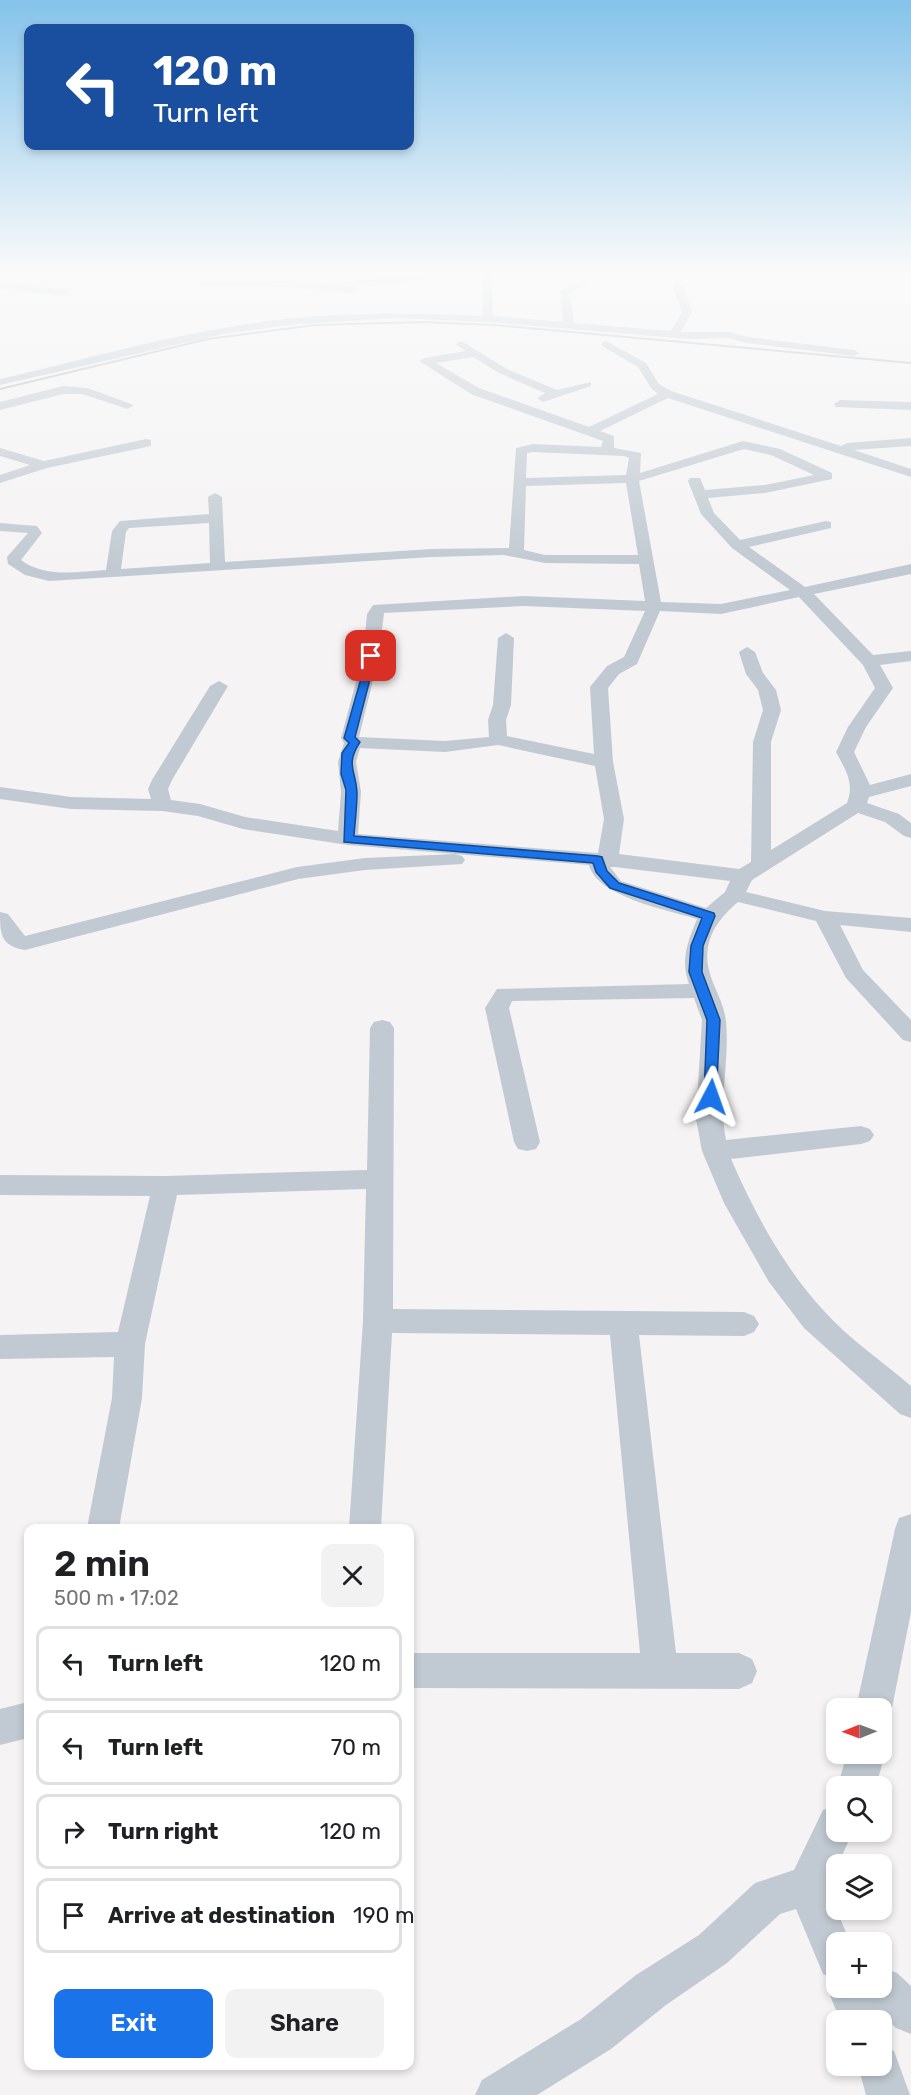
<!DOCTYPE html>
<meta charset="utf-8">
<style>
body{margin:0;font-family:Rubik,sans-serif;background:#f2f2f2;color:#202124;height:100vh;display:flex;flex-direction:column;font-size:22px;white-space:nowrap}
*{box-sizing:border-box;margin:0}
p{font-size:20px;color:#757577}
.icon{flex:none;width:33px;height:33px;fill:none;stroke:currentColor;stroke-width:2;stroke-linecap:round;stroke-linejoin:round}
.map{position:relative;flex:1;overflow:hidden}
.drawer{position:absolute;left:24px;top:1524px;width:390px;height:546px;display:flex;flex-direction:column;background:#fff;border-radius:12px;box-shadow:0 3px 9px #0003}
.drawer>*{flex:none}
.banner{position:absolute;left:24px;top:24px;width:390px;height:126px;border-radius:12px;box-shadow:0 3px 9px #0003;background:#1a4fa0;color:#fff;overflow:hidden}
.needle{width:39px;rotate:269deg}
.tools{position:absolute;left:826px;top:1698px;display:grid;gap:12px}
.tools a{display:grid;place-items:center;width:66px;height:66px;border-radius:12px;background:#fff;box-shadow:0 3px 9px #0003;font-size:30px}
.pin{position:absolute;display:grid;place-items:center;width:51px;height:51px;color:#fff;margin:-26px;border-radius:12px;box-shadow:0 3px 9px #0006}
.me{position:absolute;width:66px;margin:-33px;rotate:4deg;stroke-linejoin:round;filter:drop-shadow(0 0 4px #0008)}
.turn{display:flex;align-items:center;gap:21px;height:126px;padding:0 30px;font-size:27px}
.turn .icon{width:78px;height:78px;stroke-width:2.5}
.turn b{display:block;font-size:42px;line-height:51px}
.round{display:grid;place-items:center;flex:none;width:63px;height:63px;border-radius:12px;background:#f2f2f2}
.summary{display:flex;align-items:center;justify-content:space-between;height:102px;padding:0 30px}
h1{font-size:36px;font-weight:600;line-height:45px}
.button{display:flex;gap:12px;margin-top:auto;padding:12px 30px}
.button a{flex:1;height:69px;border-radius:12px;background:#1a73e8;color:#fff;font-size:24px;font-weight:600;line-height:69px;text-align:center}
.button a+a{background:#f2f2f2;color:#202124}
ul{padding:0;list-style:none}
li{display:flex;align-items:center;gap:18px;height:75px;margin:0 12px 9px;padding:0 18px;border:3px solid #e0e0e0;border-radius:12px}
li div{flex:1}
li b{display:block;font-size:22px}
li em{font-style:normal}
.map>svg:first-child{display:block}
.lines{fill:none;stroke-linecap:round;stroke-linejoin:round}
.minor{fill:#c1cad2;fill-rule:evenodd}
.rail{stroke:#b5b8bd;stroke-width:2}
.route{fill:#1a73e8;stroke:#114b97;stroke-width:1.5}
</style>
<div class="map">
<svg width="911" height="2095" viewBox="0 0 911 2095">
<rect width="100%" height="100%" fill="#f5f3f3"/>
<g class="lines">
<!-- minor -->
<path class="minor" d="M420,272H441C428,280 365,291 353,283C357,280 409,275 420,272Z
M482,272H492L493,316L563,322L560,290L582,281L585,282V286L570,292L574,323L671,331L682,312L673,287L678,284L683,287L692,312L681,332H729L748,337L854,350L860,353L854,356L747,343L729,338L689,339L488,322L397,318L298,324L223,334L0,385V379C74,362 148,341 223,328C309,312 396,312 483,316Z
M204,281H291L355,287L360,290L355,293L291,287L201,286V282Z
M0,282L65,290L70,293L65,296L0,288Z
M461,341L507,369L557,390L591,382V386L543,402L537,398L545,393L499,373L473,357L436,363L479,388L589,427L658,394L651,388L638,367L602,346V342L606,341L646,363L659,384L671,391L841,446L847,443L911,438V446L854,450L911,469V477L668,398L600,431L614,436V448L641,453L640,473L743,441L780,449L832,473V479L765,493L708,498L714,513L740,540L826,521L831,522V528L749,547L805,587L911,564V574L814,594L873,655L911,651V661L880,665L893,688L866,727L854,752L870,785L911,774V786L869,797L867,803L899,814L911,823V838L904,836L885,822L858,813L752,880L746,892L825,911L911,918V932L840,925L863,970L911,1020V1042L903,1040L846,978L816,921L738,902C723,915 712,927 708,947C703,976 723,994 726,1021C730,1061 718,1101 726,1140L861,1126L870,1129L874,1135L870,1141L861,1144L731,1159C754,1212 784,1268 824,1311C849,1339 883,1362 911,1386V1418L900,1414L804,1328L769,1282L724,1203L702,1151L696,1119L702,1020L694,998L512,1001L509,1008L540,1142L536,1149L527,1151L518,1149L514,1142L485,1008L497,989L689,984C680,960 688,941 697,919C668,910 597,897 589,865L455,854L462,856L465,860L462,864L365,870L298,879L25,950C1,946 0,935 0,912L8,914L25,936L297,867L365,858L455,854L348,845L243,829L198,816L162,811L71,809L0,799V787L71,797L151,799L148,789L152,780L210,686L219,681L228,686L172,780L168,789L171,800L200,804L245,817L338,831L341,792L338,762L344,743L341,738L363,656L367,614L373,605L524,596L645,601L639,564L545,563L504,555L432,557L49,581L25,575L8,564L7,557L28,533L0,531V523L37,526L42,533L21,560C45,578 77,572 106,570L112,531L120,521L209,514L208,497L215,493L222,497L225,562L432,549L509,548L516,448L533,444L601,447L603,441L471,394L419,361L425,358L465,351L456,344ZM744,449L771,455L814,475L765,485L705,490L700,478H690L688,481L701,514L732,548L790,590L721,604L661,602L639,481ZM533,452L624,456L629,458L626,475L526,478L527,453ZM626,483L638,555H545L524,550L526,486ZM209,523L210,563L121,569L126,532L129,528ZM799,597L863,665L875,688L848,727L836,752C845,769 855,783 847,803L771,850V742L781,710L776,690L763,673L755,652L747,647L739,652L746,674L758,690L763,710L753,742L751,862L739,869L619,854L624,819L613,762L608,688L619,674L637,664L660,611L721,614ZM524,606L645,611L624,657L607,666L590,687L594,754L507,736L506,720L511,705L514,638L506,633L498,638L493,705L488,720L489,737L445,741L359,737L379,656L384,613ZM498,745L595,766L604,819L598,853L358,834L361,792L356,762L360,748L445,752ZM610,867H615L730,881L725,892L706,908L621,881Z
M63,386L87,388L134,405L128,409L82,394H63L0,410V402Z
M840,400L911,402V410L836,407L834,404Z
M146,439L151,440V446L47,468L0,483V475L30,465L0,456V448L44,461Z
M382,1020L390,1022L394,1028L393,1309L744,1312L754,1316L759,1324L754,1332L744,1336L639,1335L676,1653H739L752,1659L757,1671L752,1683L739,1689L410,1688V1653H640L610,1335L392,1333L381,1528H349L363,1321L366,1189L177,1195L145,1344L142,1398L119,1528H87L112,1398L114,1357L0,1359V1335L118,1332L150,1196L0,1195V1175L166,1176L367,1170L370,1028L374,1022Z
M911,1514V1612L892,1708L887,1721L882,1723V1708H856L895,1529L899,1518Z
M28,1702V1738L0,1745V1709Z
M882,1750C885,1762 879,1775 875,1786L837,1788L847,1754H882Z
M837,1805V1832H853L827,1887L850,1942H837V1988H882V1967L897,1973L911,1986V2034L896,2028L879,2013L882,2020H840L827,1988L831,1978L823,1974L796,1909L780,1914L727,1963L666,2005L611,2049L537,2095H475L482,2080L581,2019L636,1975L699,1935L755,1883L794,1870L823,1810Z
M882,2046L894,2051L910,2095H866L858,2066H882Z"/>
<!-- rail -->
<path class="rail" d="M0,389L208,339L315,325L423,322L494,325L911,363"/>
</g>
<!-- sky -->
<linearGradient id="sky" x2="0" y2="1"><stop stop-color="#85c3ea"/><stop offset="0.48" stop-color="#fafafa"/><stop offset="1" stop-color="#fafafa" stop-opacity="0"/></linearGradient>
<rect width="911" height="566" fill="url(#sky)"/>
<!-- route -->
<path class="route" d="M368,654L376,656L355,737L360,742C345,765 356,770 357,793C357,807 355,822 354,836L598,856L602,857L607,871L619,883L714,913L715,916L703,946L702,972L720,1020L716,1100H706L704,1097L707,1020L689,972L691,946L702,918L610,888L596,872L593,863L344,842L346,790L341,774L342,753L349,743L344,738Z"/>
</svg>
<div class="tools">
<a><svg class="needle" viewBox="-14 -14 28 28"><path d="M0-13l5 13h-10z" fill="#e53935"/><path d="M0 13l5-13h-10z" fill="#757577"/></svg></a>
<a><svg class="icon" aria-label="search" viewBox="0 0 24 24"><circle cx="10" cy="10" r="6"/><path d="M15 15l6 6"/></svg></a>
<a><svg class="icon" aria-label="layers" viewBox="0 0 24 24"><path d="M12 4l9 5-9 5-9-5zM3 14l9 5 9-5"/></svg></a>
<a>+</a>
<a>−</a>
</div>
<div class="pin" style="left:371px;top:656px;background:#d93025"><svg class="icon" aria-label="arrive" viewBox="0 0 24 24"><path d="M6 21V4h12l-3 4 3 4H6"/></svg></div>
<svg class="me" style="left:711px;top:1097px" viewBox="-20 -20 40 40"><path d="M0-17L14 15 0 8-14 15z" fill="#1a73e8" stroke="#fff" stroke-width="4"/></svg>
<div class="banner">
<div class="turn"><svg class="icon" aria-label="left" viewBox="0 0 24 24"><path d="M17 20v-9H6M10 6l-5 5 5 5"/></svg><div><b>120 m</b>Turn left</div></div>
</div>
<section class="drawer">
<div class="summary"><div><h1>2 min</h1><p>500 m · 17:02</p></div><a class="round"><svg class="icon" aria-label="close" viewBox="0 0 24 24"><path d="M6 6l12 12M18 6L6 18"/></svg></a></div>
<ul>
<li><svg class="icon" aria-label="left" viewBox="0 0 24 24"><path d="M17 20v-9H6M10 6l-5 5 5 5"/></svg><div><b>Turn left</b></div><em>120 m</em></li>
<li><svg class="icon" aria-label="left" viewBox="0 0 24 24"><path d="M17 20v-9H6M10 6l-5 5 5 5"/></svg><div><b>Turn left</b></div><em>70 m</em></li>
<li><svg class="icon" aria-label="right" viewBox="0 0 24 24"><path d="M7 20v-9h11M14 6l5 5-5 5"/></svg><div><b>Turn right</b></div><em>120 m</em></li>
<li><svg class="icon" aria-label="arrive" viewBox="0 0 24 24"><path d="M6 21V4h12l-3 4 3 4H6"/></svg><div><b>Arrive at destination</b></div><em>190 m</em></li>
</ul>
<div class="button"><a>Exit</a><a>Share</a></div>
</section>
</div>
